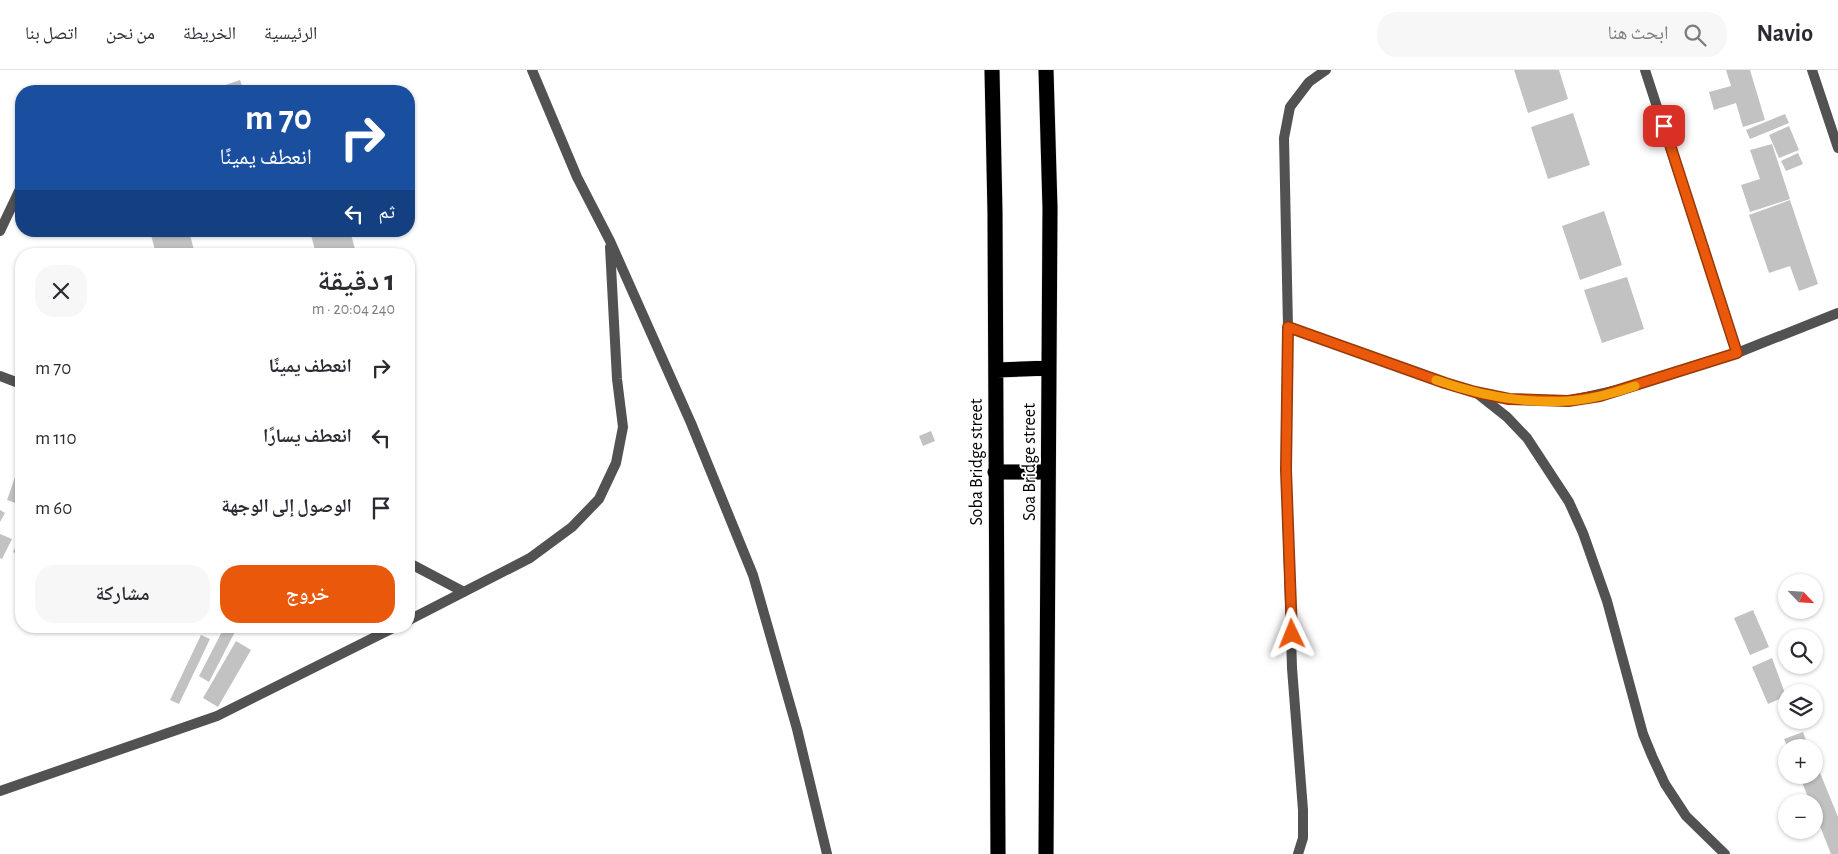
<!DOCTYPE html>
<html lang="ar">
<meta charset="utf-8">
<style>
body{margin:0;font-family:"Alegreya Sans","Noto Naskh Arabic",sans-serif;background:#f7f7f7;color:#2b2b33;direction:rtl;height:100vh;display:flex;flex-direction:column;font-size:19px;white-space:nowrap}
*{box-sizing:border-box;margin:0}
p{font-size:16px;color:#7c7c81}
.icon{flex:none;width:28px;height:28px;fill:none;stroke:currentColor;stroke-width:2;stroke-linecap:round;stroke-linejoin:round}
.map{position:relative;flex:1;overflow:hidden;direction:ltr}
.side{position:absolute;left:15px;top:178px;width:400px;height:385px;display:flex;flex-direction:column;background:#fff;border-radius:20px;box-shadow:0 1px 4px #0004;direction:rtl}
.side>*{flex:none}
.hud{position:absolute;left:15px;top:15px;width:400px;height:152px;border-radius:20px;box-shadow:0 1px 4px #0004;direction:rtl;background:#1a4fa0;color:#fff;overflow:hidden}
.needle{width:32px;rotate:115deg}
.fabs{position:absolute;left:1778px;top:504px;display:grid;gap:10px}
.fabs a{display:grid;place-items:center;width:45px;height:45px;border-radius:50%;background:#fff;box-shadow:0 1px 4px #0004;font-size:25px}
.pin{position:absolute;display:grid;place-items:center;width:42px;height:42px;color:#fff;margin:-21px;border-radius:10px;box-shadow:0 2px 8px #0006}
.me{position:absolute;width:55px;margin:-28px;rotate:358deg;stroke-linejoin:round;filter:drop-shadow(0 0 4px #0008)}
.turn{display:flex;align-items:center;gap:18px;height:105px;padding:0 20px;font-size:22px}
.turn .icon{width:65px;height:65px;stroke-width:2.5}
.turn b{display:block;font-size:35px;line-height:42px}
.then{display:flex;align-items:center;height:48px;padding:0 20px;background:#0003;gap:10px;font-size:19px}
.round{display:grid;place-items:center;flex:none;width:52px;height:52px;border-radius:20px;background:#f7f7f7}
.headline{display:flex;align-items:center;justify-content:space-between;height:85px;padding:0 20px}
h1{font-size:30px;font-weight:600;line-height:38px}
.primary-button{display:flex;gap:10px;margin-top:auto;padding:10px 20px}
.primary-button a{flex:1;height:58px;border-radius:20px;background:#ea580c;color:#fff;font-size:20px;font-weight:600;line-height:58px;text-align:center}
.primary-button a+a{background:#f7f7f7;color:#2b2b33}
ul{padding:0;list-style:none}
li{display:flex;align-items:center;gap:15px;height:70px;padding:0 20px}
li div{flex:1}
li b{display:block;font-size:19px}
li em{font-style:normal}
header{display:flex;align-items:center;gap:30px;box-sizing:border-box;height:70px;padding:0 25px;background:#fff;border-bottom:1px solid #e1e1e2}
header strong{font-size:24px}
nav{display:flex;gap:28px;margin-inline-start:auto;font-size:18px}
.search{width:350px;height:45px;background:#f7f7f7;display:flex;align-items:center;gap:12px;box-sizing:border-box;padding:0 18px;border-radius:20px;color:#7c7c81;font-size:19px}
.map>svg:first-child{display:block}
.building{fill:#c2c2c2}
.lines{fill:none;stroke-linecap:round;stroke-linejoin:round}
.highway-casing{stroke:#dbdbdb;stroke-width:16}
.street{stroke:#525252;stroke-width:10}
.highway{stroke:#000;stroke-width:15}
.route-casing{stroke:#983908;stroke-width:12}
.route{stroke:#ea580c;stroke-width:9}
.slow{stroke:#f59e0b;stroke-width:9}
.labels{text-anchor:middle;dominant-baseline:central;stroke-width:4;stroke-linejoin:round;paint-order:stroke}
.street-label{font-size:18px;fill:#000;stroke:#fff}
</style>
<header>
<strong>Navio</strong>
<div class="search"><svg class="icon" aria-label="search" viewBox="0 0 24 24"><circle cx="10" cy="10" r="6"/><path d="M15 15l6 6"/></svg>ابحث هنا</div>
<nav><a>الرئيسية</a><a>الخريطة</a><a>من نحن</a><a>اتصل بنا</a></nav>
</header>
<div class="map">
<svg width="1838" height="784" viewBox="0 0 1838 784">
<rect width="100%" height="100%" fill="#fff"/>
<!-- building -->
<path class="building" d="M1514,0H1559L1568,29L1528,43Z
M1726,0H1750L1765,50L1743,57L1736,33L1714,40L1709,22L1731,16Z
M240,10L244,21H208Z
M1573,43L1590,95L1548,109L1531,57Z
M1785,44L1789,53L1750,69L1746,60Z
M1789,56L1799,80L1779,88L1769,65Z
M1772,74L1790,129L1750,142L1741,115L1760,109L1750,80Z
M1798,83L1803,94L1786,101L1781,91Z
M1790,130L1818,214L1799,221L1790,196L1769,203L1749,145Z
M1604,141L1622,195L1580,210L1562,156Z
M150,161H189L195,184H156Z
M310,161H350L355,179L339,184H316Z
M1627,207L1644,259L1602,273L1584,220Z
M931,361L935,371L923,376L919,366Z
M21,390V435L7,430Z
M0,440L5,443L0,452Z
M0,464L12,469L2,489L0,488Z
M21,466V486L13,482Z
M1753,540L1769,577L1750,585L1734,548Z
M225,556H238L209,612L199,606Z
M201,565L210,569L179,634L170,630Z
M236,571L251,580L218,637L203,628Z
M1772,588L1786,626L1768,634L1752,597Z
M1803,662L1809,678H1788L1784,669Z
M1814,688L1838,747V784H1831L1814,741V732H1810L1799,705H1814Z"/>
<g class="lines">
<defs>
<path id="highway" d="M992,0L995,143L998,784
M996,300L1049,298
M995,402H1048
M1046,784L1050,138L1046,0"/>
</defs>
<!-- highway casing -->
<use href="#highway" class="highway-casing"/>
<!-- street -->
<path class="street" d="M532,0L577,107L610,171L691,353L753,505L797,659L827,784
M1645,0L1737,283
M1812,0L1838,78
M0,161L21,117
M1288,257L1445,313L1475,322L1509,329L1568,331L1627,318L1737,283L1838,243
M0,306L21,314
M1478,324L1507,347L1527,368L1569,432L1583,463L1607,531L1643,664L1652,686L1665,714L1686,746L1725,784
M409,493L464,522
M409,550L530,488L572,457L599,429L616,393L623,357L617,309L610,177
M0,721L217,646L397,556
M1298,784L1303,768V740L1292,598L1286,400L1288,257L1284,68L1290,37L1309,12L1326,0"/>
<!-- highway -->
<use href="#highway" class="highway"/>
</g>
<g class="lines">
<defs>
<path id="route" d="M1292,564L1286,400L1288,257L1445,313L1475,322L1509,329L1568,331L1600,326L1737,283L1664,56"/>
</defs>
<!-- route casing -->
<use href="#route" class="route-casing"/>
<!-- route -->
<use href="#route" class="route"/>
<!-- slow -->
<path class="slow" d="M1436,310C1478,325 1523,334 1568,331C1590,330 1614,323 1635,316"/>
</g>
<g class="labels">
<!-- street labels -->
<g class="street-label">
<text transform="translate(977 392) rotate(-90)">Soba Bridge street</text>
<text transform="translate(1030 392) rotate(-90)">Soa Bridge street</text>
</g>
</g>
</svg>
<div class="fabs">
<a><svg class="needle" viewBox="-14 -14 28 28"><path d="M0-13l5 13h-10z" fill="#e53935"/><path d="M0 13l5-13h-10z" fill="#7c7c81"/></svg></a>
<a><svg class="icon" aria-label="search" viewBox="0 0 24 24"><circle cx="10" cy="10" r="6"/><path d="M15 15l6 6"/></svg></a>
<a><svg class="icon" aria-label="layers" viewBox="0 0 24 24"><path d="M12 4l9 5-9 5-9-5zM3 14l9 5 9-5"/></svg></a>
<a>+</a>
<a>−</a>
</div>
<div class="pin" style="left:1664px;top:56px;background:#d93025"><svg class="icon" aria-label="arrive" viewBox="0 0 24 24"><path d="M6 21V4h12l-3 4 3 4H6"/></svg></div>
<svg class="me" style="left:1292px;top:564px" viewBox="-20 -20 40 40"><path d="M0-17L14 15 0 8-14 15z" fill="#ea580c" stroke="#fff" stroke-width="4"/></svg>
<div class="hud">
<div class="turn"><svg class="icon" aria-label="right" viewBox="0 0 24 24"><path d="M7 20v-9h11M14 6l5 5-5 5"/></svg><div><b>70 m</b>انعطف يمينًا</div></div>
<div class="then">ثم<svg class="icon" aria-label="left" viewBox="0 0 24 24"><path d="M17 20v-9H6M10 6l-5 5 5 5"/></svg></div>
</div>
<section class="side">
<div class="headline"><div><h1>1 دقيقة</h1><p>240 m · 20:04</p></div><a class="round"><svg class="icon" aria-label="close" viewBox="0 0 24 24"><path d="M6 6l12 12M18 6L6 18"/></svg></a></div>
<ul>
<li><svg class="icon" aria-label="right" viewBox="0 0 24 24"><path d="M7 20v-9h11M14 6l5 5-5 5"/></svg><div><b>انعطف يمينًا</b></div><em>70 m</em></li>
<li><svg class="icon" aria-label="left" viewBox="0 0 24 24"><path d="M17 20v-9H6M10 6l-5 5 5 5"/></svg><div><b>انعطف يسارًا</b></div><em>110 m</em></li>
<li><svg class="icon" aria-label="arrive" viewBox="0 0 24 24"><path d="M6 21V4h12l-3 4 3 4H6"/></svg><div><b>الوصول إلى الوجهة</b></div><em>60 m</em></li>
</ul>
<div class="primary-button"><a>خروج</a><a>مشاركة</a></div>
</section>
</div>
